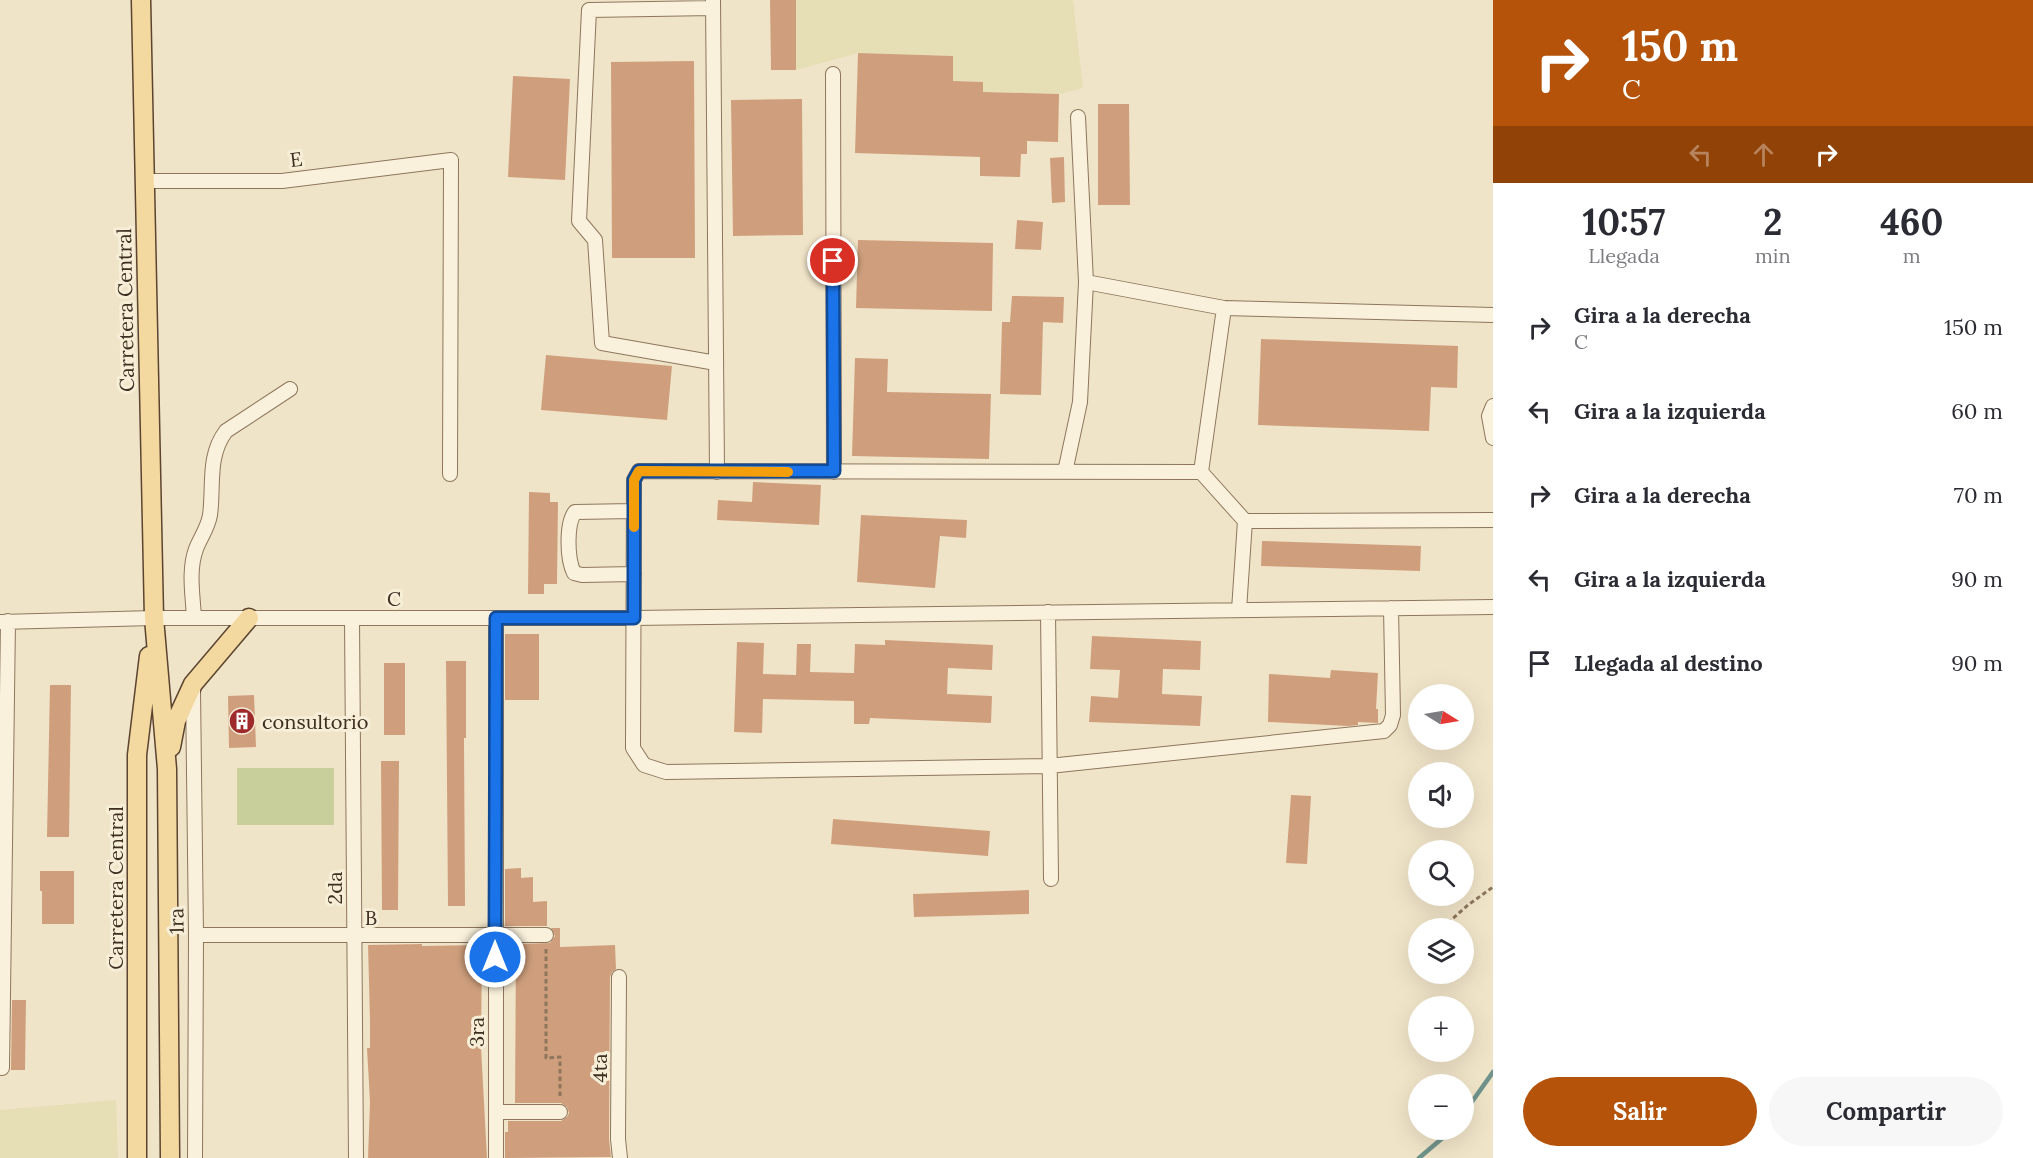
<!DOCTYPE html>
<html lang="es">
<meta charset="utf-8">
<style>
body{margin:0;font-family:Lora,serif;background:#f7f7f7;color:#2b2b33;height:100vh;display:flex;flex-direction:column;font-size:22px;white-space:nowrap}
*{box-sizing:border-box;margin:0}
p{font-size:20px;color:#7c7c81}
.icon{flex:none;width:33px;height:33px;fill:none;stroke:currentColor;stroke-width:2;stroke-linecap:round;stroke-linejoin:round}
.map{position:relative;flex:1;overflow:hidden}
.details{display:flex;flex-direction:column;background:#fff;width:540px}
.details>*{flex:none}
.top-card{background:#b45309;color:#fff;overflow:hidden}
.needle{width:39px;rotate:101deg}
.buttons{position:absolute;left:1408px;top:684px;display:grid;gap:12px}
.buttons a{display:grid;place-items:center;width:66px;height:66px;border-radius:50%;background:#fff;box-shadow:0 6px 24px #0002;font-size:30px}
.pin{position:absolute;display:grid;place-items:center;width:51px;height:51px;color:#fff;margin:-26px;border:3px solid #fff;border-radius:50%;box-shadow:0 2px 6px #0007}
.me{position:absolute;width:66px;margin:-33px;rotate:0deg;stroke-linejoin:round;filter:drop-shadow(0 0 4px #0008)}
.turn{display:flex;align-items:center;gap:21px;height:126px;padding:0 30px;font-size:27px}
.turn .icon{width:78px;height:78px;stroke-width:2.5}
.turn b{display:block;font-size:42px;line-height:51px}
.lanes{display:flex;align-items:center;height:57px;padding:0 30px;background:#0003;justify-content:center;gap:30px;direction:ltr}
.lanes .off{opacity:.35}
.eta{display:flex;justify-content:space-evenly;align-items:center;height:102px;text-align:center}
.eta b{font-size:36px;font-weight:800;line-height:42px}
.button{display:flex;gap:12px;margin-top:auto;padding:12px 30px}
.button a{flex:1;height:69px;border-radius:36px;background:#b45309;color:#fff;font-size:24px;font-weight:800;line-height:69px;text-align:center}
.button a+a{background:#f7f7f7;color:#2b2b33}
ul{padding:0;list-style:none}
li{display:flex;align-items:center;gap:18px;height:84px;padding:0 30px}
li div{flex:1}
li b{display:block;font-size:22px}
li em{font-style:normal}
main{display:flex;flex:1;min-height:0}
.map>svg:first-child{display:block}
.farmland{fill:#e6deb5}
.green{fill:#c9cf9b}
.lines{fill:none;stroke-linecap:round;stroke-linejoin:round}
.stream{stroke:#6f938a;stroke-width:4.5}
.building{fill:#cf9f7d}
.minor-casing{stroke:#8d765c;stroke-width:16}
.major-casing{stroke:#5b4430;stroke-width:21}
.path{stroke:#8d765c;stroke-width:3;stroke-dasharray:4.5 3;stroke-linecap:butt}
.minor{stroke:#faf1dc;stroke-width:14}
.major{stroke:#f3d9a0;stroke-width:18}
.route-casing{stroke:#114b97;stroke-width:15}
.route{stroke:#1a73e8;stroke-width:10}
.slow{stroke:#f59e0b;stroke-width:10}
.labels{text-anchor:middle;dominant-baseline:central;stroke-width:6;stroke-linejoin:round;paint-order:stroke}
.street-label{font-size:20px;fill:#3d2e20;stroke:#f7eed8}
.poi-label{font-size:20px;fill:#3d2e20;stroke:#f7eed8;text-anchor:start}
</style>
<main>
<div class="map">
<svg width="1493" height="1158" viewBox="0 0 1493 1158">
<rect width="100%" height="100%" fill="#f0e4c8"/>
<!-- farmland -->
<path class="farmland" d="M796,0H1073L1083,88L1059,94L983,92V82L953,81V56L858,53L796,70Z
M116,1100L118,1158H0V1110Z"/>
<!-- green -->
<path class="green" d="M237,768H334V825H237Z"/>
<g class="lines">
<!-- stream -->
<path class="stream" d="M1464,1113L1493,1072
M1419,1158L1452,1130"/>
</g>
<!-- building -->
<path class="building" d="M770,0H796V70H771Z
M858,53L953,56V81L983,82V92L1059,94L1058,142L1027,141V154H1021L1020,177L980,176V157L855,153Z
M694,61L695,258H612L611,62Z
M513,76L570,79L565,180L508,177Z
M802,99L803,235L733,236L731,100Z
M1098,104H1129L1130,205H1098Z
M1064,157L1065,202L1052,203L1050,158Z
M1017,220L1043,222L1041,250L1015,249Z
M858,240L993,243L992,311L856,308Z
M1012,296L1064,297L1063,323L1043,322L1041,395L1000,394L1002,322H1010Z
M1261,339L1458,346L1457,388L1431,387L1429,431L1258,425Z
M546,355L672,366L667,420L541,410Z
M855,358L888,359L887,392L991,394L989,459L852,456Z
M753,482L821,485L819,525L717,520L718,500L752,502Z
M529,492L550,493V502H558L557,584H544V594H528Z
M861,515L967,520L966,538L940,536L935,588L857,582Z
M1262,541L1421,546L1420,571L1261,566Z
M505,634H539V700H505Z
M1092,636L1201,641L1200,670L1163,669L1162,694L1202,696L1200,726L1089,722L1091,696L1118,698L1120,670L1090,669Z
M885,640L993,645L992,670L948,668L947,694L992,696L991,723L870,718L869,724H854V701L763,699L762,733L734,732L737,642L764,643L763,674L796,675L797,644H811L810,672L854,673L855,644L885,645Z
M446,661H466V738H464L465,906H448Z
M384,663H405V735H384Z
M1331,670L1378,673L1376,709H1378V723L1358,722V725L1348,726L1268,722L1269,674L1330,678Z
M50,685H71L69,837H47Z
M254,695L256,747L229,748L228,696Z
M381,761H399L398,910H382Z
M1291,795L1311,796L1307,864L1286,863Z
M833,819L990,831L988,856L831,844Z
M521,868V878L533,877V902L547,901V926H505V869Z
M40,871H74V924H42V891H40Z
M1029,890V914L914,917L913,894Z
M551,928H560V947L615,945L616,969L612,972L610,977L609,1139L611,1157L505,1158V1132H508V1121H561L567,1117L569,1113L567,1107L561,1103H515L516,944L550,943L555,936Z
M422,944V946L482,945L481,1047L487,1158H368L370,1102L367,1048H370V1020L368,945Z
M12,1000H26L25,1070H11Z"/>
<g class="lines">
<defs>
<path id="minor" d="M713,0L717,472
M713,8L589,10L579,221L595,240L602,343L716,363
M833,74L834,472
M145,181H282L451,160L450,474
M1086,282L1224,308
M1493,406L1489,416L1493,438
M1065,472L1080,402L1086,282L1078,117
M1201,472L639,471L634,480L633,748L644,765L666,772L1049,766L1384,731L1390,725L1393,715L1391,608
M1245,521L1493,520
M634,574L582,575L574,573C567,559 566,524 575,512L634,511
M1239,610L1245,521L1201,472L1224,308L1493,315
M1048,612L1051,879
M194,618C193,596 188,571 196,549C200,538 208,528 210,515C214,486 207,456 226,431L290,389
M352,618L356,1158
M496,618V1158
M0,622L154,618H634L1493,607
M193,689L196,935L195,1158
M196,935H546
M619,977L618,1139L620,1158
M2,1068L8,621
M496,1112H560"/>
<path id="major" d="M141,0L154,618L167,769L170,1158
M171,747L176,721L193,684L249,618
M137,1158V755L149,656"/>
</defs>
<!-- minor casing -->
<use href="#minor" class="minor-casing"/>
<!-- major casing -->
<use href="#major" class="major-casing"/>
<!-- path -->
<path class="path" d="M1442,928L1468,905L1493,887
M546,949V1058L560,1057V1099"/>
<!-- minor -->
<use href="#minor" class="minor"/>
<!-- major -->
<use href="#major" class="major"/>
</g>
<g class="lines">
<defs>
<path id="route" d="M495,957L496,618H634V480L639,471H834L833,261"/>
</defs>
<!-- route casing -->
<use href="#route" class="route-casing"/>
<!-- route -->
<use href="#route" class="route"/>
<!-- slow -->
<path class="slow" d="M634,527V480L639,471L788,472"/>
</g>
<!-- icons -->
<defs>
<symbol id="building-disc" viewBox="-11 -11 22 22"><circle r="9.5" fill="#9e2a2b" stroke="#f7eed8"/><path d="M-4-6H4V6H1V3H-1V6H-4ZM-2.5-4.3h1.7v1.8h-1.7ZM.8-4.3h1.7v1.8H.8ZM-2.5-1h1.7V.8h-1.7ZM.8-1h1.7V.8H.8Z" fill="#fff"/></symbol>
</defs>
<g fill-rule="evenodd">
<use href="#building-disc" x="227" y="706" width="30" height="30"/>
</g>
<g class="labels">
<!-- street labels -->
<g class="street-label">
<text transform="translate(296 159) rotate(-7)">E</text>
<text transform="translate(125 310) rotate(-91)">Carretera Central</text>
<text x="394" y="598">C</text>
<text transform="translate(115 888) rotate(-90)">Carretera Central</text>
<text transform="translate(334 888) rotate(-90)">2da</text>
<text x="371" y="917">B</text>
<text transform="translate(176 921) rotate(-91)">1ra</text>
<text transform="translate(476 1032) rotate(-90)">3ra</text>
<text transform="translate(599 1068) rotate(-90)">4ta</text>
</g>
<!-- poi labels -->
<g class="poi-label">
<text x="262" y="721">consultorio</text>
</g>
</g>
</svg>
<div class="buttons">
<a><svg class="needle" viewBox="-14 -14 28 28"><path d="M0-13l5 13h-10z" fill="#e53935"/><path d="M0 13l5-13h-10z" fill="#7c7c81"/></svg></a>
<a><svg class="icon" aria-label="sound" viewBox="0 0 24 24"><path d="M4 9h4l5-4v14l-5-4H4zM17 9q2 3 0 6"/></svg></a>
<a><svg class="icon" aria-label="search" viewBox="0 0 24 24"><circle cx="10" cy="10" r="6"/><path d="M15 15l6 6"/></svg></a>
<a><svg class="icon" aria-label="layers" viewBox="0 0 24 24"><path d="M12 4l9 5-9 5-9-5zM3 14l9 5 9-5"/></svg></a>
<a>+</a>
<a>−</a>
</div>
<div class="pin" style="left:833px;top:261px;background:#d93025"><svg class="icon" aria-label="arrive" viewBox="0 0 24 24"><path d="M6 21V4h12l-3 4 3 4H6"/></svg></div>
<svg class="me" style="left:495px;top:957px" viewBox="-20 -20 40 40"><circle r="17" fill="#1a73e8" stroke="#fff" stroke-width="3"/><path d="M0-11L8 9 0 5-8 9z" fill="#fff"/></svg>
</div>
<section class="details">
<div class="top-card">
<div class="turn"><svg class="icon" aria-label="right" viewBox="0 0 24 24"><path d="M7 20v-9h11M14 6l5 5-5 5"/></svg><div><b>150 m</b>C</div></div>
<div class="lanes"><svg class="icon off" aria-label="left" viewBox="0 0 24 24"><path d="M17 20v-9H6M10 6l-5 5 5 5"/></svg><svg class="icon off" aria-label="ahead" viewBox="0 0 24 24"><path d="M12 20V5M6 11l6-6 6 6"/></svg><svg class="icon" aria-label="right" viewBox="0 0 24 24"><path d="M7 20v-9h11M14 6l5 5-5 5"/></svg></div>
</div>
<div class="eta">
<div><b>10:57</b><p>Llegada</p></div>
<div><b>2</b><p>min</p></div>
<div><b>460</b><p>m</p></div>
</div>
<ul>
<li><svg class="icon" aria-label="right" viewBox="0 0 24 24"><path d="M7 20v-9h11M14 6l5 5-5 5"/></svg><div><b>Gira a la derecha</b><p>C</p></div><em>150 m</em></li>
<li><svg class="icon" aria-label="left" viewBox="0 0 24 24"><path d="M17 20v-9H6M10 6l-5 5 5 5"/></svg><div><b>Gira a la izquierda</b></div><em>60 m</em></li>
<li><svg class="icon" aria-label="right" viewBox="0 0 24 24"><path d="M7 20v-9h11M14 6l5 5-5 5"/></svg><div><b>Gira a la derecha</b></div><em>70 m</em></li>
<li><svg class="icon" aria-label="left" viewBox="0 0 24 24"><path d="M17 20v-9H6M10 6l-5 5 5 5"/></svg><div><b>Gira a la izquierda</b></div><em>90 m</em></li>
<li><svg class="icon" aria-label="arrive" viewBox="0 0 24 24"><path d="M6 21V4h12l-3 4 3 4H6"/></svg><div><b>Llegada al destino</b></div><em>90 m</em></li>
</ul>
<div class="button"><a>Salir</a><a>Compartir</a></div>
</section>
</main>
